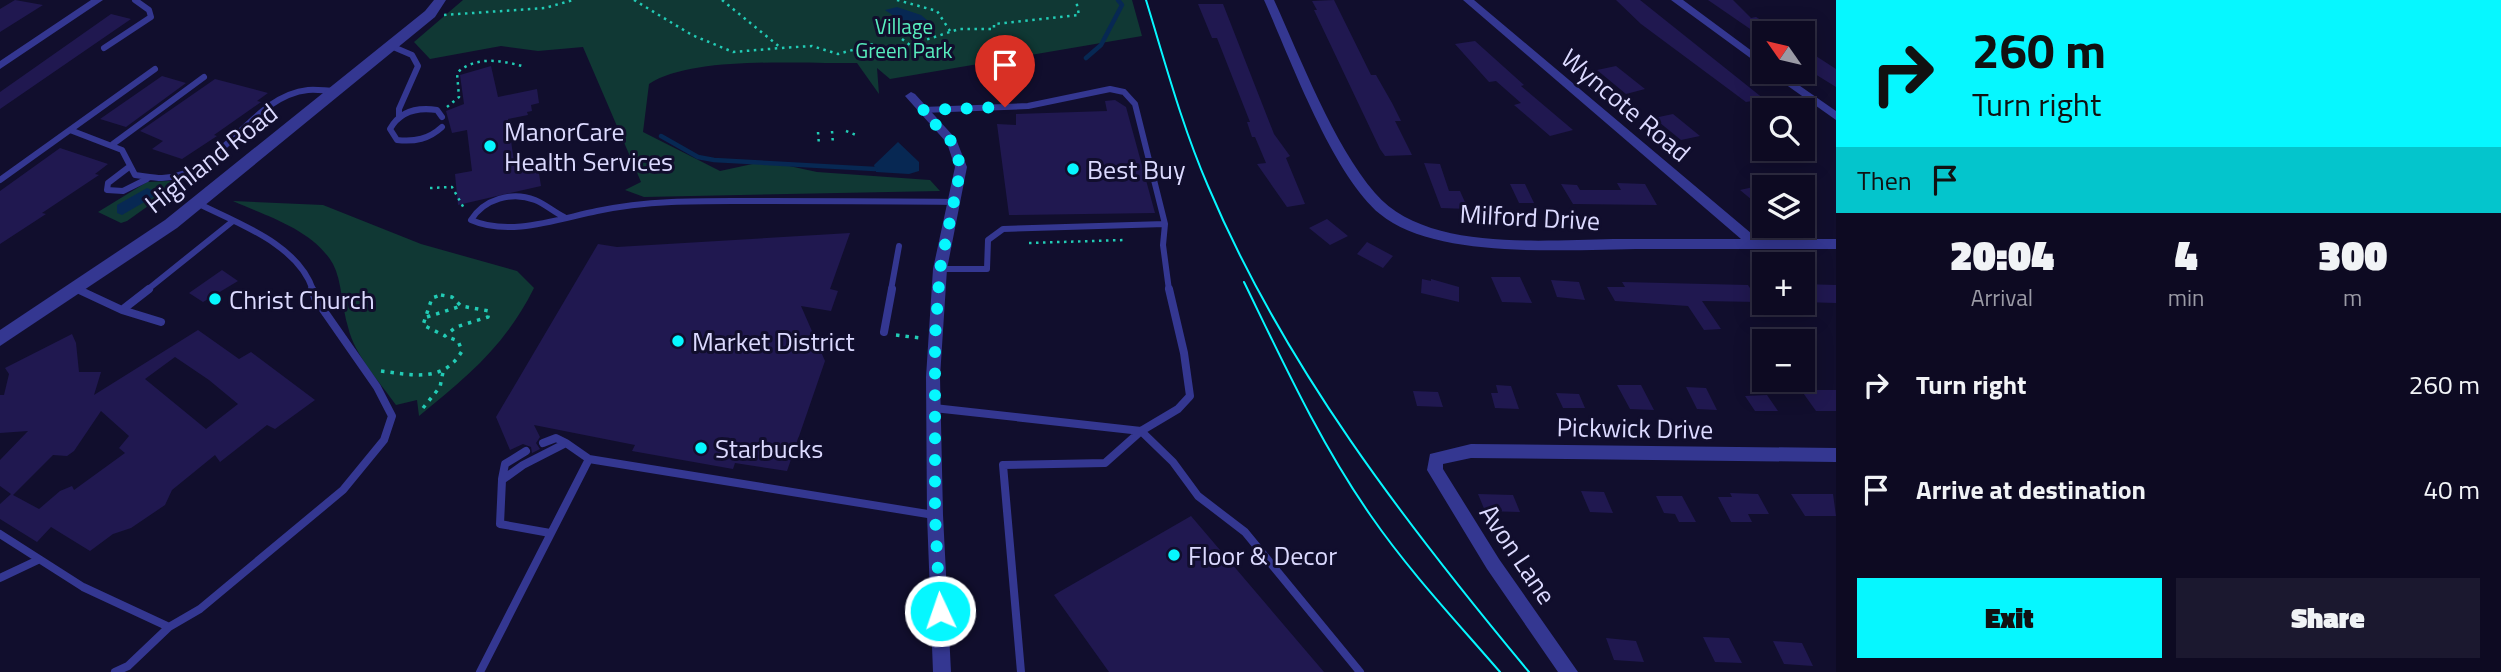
<!DOCTYPE html>
<meta charset="utf-8">
<style>
body{margin:0;font-family:"Titillium Web",sans-serif;background:#1b182f;color:#f1f3f6;height:100vh;display:flex;flex-direction:column;font-size:26px;white-space:nowrap}
*{box-sizing:border-box;margin:0}
p{font-size:23px;color:#9a9aa5}
.icon{flex:none;width:38px;height:38px;fill:none;stroke:currentColor;stroke-width:2;stroke-linecap:round;stroke-linejoin:round}
.map{position:relative;flex:1;overflow:hidden}
.side{display:flex;flex-direction:column;background:#0d0a22;width:665px}
.side>*{flex:none}
.top-card{background:#06f7ff;color:#111;overflow:hidden}
.needle{width:46px;rotate:304deg}
.buttons{position:absolute;left:1752px;top:21px;display:grid;gap:14px}
.buttons a{display:grid;place-items:center;width:63px;height:63px;border-radius:0px;background:#0d0a22;box-shadow:0 4px 18px #0003,0 0 0 2px #2d2b40;font-size:35px}
.pin{position:absolute;display:grid;place-items:center;width:60px;height:60px;color:#fff;margin:-72px -30px;border-radius:50% 50% 50% 0;rotate:-45deg;box-shadow:0 0 7px #0007}
.pin .icon{rotate:45deg}
.me{position:absolute;width:77px;margin:-38px;rotate:357deg;stroke-linejoin:round;filter:drop-shadow(0 0 5px #0008)}
.turn{display:flex;align-items:center;gap:24px;height:147px;padding:0 21px;font-size:32px}
.turn .icon{width:91px;height:91px;stroke-width:2.5}
.turn b{display:block;font-size:49px;line-height:60px}
.then{display:flex;align-items:center;height:66px;padding:0 21px;background:#0003;gap:14px;font-size:26px}
.eta{display:flex;justify-content:space-evenly;align-items:center;height:119px;text-align:center}
.eta b{font-size:42px;font-weight:800;line-height:49px}
.action{display:flex;gap:14px;margin-top:auto;padding:14px 21px}
.action a{flex:1;height:80px;border-radius:0px;background:#06f7ff;color:#111;font-size:28px;font-weight:800;line-height:80px;text-align:center}
.action a+a{background:#1b182f;color:#f1f3f6}
ul{padding:0;list-style:none}
li{display:flex;align-items:center;gap:21px;height:105px;padding:0 21px}
li div{flex:1}
li b{display:block;font-size:26px}
li em{font-style:normal}
main{display:flex;flex:1;min-height:0}
.map>svg:first-child{display:block}
.green{fill:#103834}
.water{fill:#072853}
.lines{fill:none;stroke-linecap:round;stroke-linejoin:round}
.stream{stroke:#072853;stroke-width:4.5}
.building{fill:#201850;fill-rule:evenodd}
.path-far1{stroke:#22cbb5;stroke-width:2.5;stroke-dasharray:2.5 4.5;stroke-linecap:butt}
.path{stroke:#22cbb5;stroke-width:3.5;stroke-dasharray:3.5 6;stroke-linecap:butt}
.service-far1{stroke:#343791;stroke-width:6}
.service{stroke:#343791;stroke-width:8}
.minor{fill:#343791;fill-rule:evenodd}
.tertiary{fill:#343791;fill-rule:evenodd}
.tram{stroke:#06f7ff;stroke-width:2}
.route{stroke:#06f7ff;stroke-width:12;stroke-dasharray:0 21.6}
.poi-dot{fill:#06f7ff;stroke:#110e2d;stroke-width:2.5}
.labels{text-anchor:middle;dominant-baseline:central;stroke-width:6;stroke-linejoin:round;paint-order:stroke}
.far-park-label{font-size:21px;fill:#58edbe;stroke:#110e2d}
.street-label{font-size:26px;fill:#dcdaff;stroke:#110e2d}
.poi-label{font-size:26px;fill:#dcdaff;stroke:#110e2d;text-anchor:start}
</style>
<main>
<div class="map">
<svg width="1836" height="672" viewBox="0 0 1836 672">
<rect width="100%" height="100%" fill="#110e2d"/>
<!-- green -->
<path class="green" d="M463,0H1132L1142,36L890,79L877,68L879,94L857,63C803,64 693,55 649,84L643,132L720,171L766,161L817,172L930,180L940,191L644,197L625,190L641,182L583,47L538,51L501,46L430,59L414,42Z
M169,181L179,184L127,221L121,223L98,212L147,182Z
M233,201L323,205L421,244L517,271L534,288C505,346 468,376 419,416L417,400L396,405C379,381 355,356 348,327C342,308 342,281 333,264C313,229 266,216 233,201Z"/>
<!-- water -->
<path class="water" d="M897,7L921,15L933,25L916,31L885,10Z
M898,142L919,162V171L909,174L876,172L874,165Z
M147,188L160,193L122,215L117,213V205Z"/>
<g class="lines">
<!-- stream -->
<path class="stream" d="M1086,58L1101,45L1122,5L1118,0
M661,136L698,157L714,160L875,169"/>
</g>
<!-- building -->
<path class="building" d="M15,0L43,5L0,32V9Z
M1334,0L1371,75H1376L1392,103L1401,121H1395L1412,155L1385,156L1380,149L1314,10H1317L1312,1Z
M1616,0H1640L1764,99L1746,102L1641,24Z
M1708,0H1733L1751,18L1756,17L1781,33H1756Z
M1198,4H1223L1274,134L1290,156L1286,158L1305,204L1287,207L1257,164L1266,163L1255,137H1252L1247,122H1250L1217,38H1212Z
M111,14L131,19L0,109V92Z
M1475,41L1524,85L1521,86L1573,130L1550,136L1514,105L1521,103L1496,81L1489,82L1455,44Z
M1802,47L1836,69V87L1802,66Z
M491,66L498,97L537,89L539,103L531,105L532,111L527,112L528,115L508,119L514,162L531,158L532,168L538,167L541,186L458,205L455,174L472,171L467,130L452,133L446,111L464,104L460,75Z
M1616,66L1645,89L1626,94L1597,70Z
M162,76L186,83L126,127L100,119Z
M215,79L268,93L257,101L261,102L214,135L217,136L182,159L152,149L163,141L140,131Z
M1115,100L1126,107L1155,213L1009,215L997,124L1016,125V114L1107,111L1105,101Z
M1673,114L1700,136L1681,140L1654,118Z
M60,148L108,164L95,174L99,175L42,213L46,214L0,244V191Z
M1424,163L1440,164L1449,191H1460L1468,209L1441,208Z
M1617,183L1645,184L1657,205L1573,204L1561,184L1577,185L1580,190H1621Z
M1510,184H1525L1534,203H1519Z
M1758,186L1764,191V210L1740,190Z
M1327,219L1348,236L1330,245L1309,228Z
M850,233L830,289L838,291L831,311L801,306L825,361L787,471L735,463L733,469L632,451L635,445L534,425L540,437L536,443L540,449L532,453L531,447L523,444L510,450L496,417L598,244L617,247Z
M1367,242L1393,256L1383,268L1357,254Z
M222,270L238,281L203,302L189,293Z
M1491,277H1520L1532,303L1502,302Z
M1422,279L1431,281V279L1459,287V302L1421,293Z
M1551,280L1579,282L1585,300L1557,297Z
M1622,282L1748,285L1759,302L1702,301L1721,329L1704,330L1688,306L1615,301L1607,287H1625Z
M1802,284L1836,285V303L1802,302Z
M198,330L239,359L251,352L315,400L275,429L267,425L220,462L215,455L172,490L165,505L131,528L113,534L90,551L51,527L37,542L0,519V504L11,494L0,486V460L28,431L0,433V395H4L9,374L5,368L72,334L76,343L79,372H101L94,395ZM175,357L209,380L238,404L206,429L145,379ZM101,411L129,436L119,448L125,453L74,490L72,486L60,491L39,509L13,495L53,455L67,456L74,451Z
M1496,385L1511,386L1519,409L1495,408L1491,393H1498Z
M1617,385H1641L1654,410L1630,409Z
M1686,387L1706,388L1717,410L1697,409Z
M1801,390H1836V411H1816Z
M1413,391L1438,392L1443,407L1417,406Z
M1556,393L1579,394L1585,408H1563Z
M1767,395L1778,411H1755L1745,396Z
M1581,491L1604,492L1613,513L1590,512Z
M1730,493L1758,494L1769,514H1748L1752,522H1731L1718,497H1732Z
M1478,494L1513,495L1520,512L1485,511Z
M1791,494H1833L1836,516H1805Z
M1656,496H1682L1696,522H1679L1675,514L1664,513Z
M1191,516L1324,672H1109L1054,595Z
M1703,637L1729,638L1742,663L1715,662Z
M1606,638L1636,641L1644,662L1614,660Z
M1773,641L1802,643L1813,666L1784,664Z"/>
<g class="lines">
<!-- path-far1 -->
<path class="path-far1" d="M634,0L692,35L733,52L781,48
M722,0L781,48L812,46L838,54L874,44
M897,0L937,11L950,31
M444,15L545,8L573,0
M902,39L910,45L959,29H994V24L1079,15L1076,0
M447,107L459,97L457,73C475,56 500,60 522,66
M832,131L833,144
M846,131L856,135
M818,132L819,145
M430,188L452,187L465,210
M1029,243L1124,240"/>
<!-- path -->
<path class="path" d="M441,295L452,297L461,306L489,311L488,317L456,327L445,336L423,325L432,298Z
M427,317L461,306
M896,335L920,338
M381,371C412,375 444,383 462,351L458,341L445,336
M423,408L440,387L443,372"/>
<!-- service-far1 -->
<path class="service-far1" d="M391,46L412,55L418,66L399,109V116
M104,48L151,17L149,10L135,0
M922,110L1028,106L1110,89L1124,92L1135,104L1165,224L1003,229L988,240L987,269H940
M442,117L437,110C417,107 400,111 390,129L397,140C415,142 429,139 442,127
M70,130L122,150L135,175C144,176 153,178 162,178C222,176 250,96 308,90C317,89 326,91 335,91
M113,144L204,77
M129,167L108,183L107,190L123,191L147,179
M0,180L155,69
M197,203C237,223 298,244 313,290
M564,217C554,212 545,204 535,200C512,191 484,199 471,220C509,237 558,219 597,211C653,199 711,201 768,201C830,201 893,201 955,202
M1165,224L1163,245L1169,290
M76,288L81,290
M147,290L233,221
M891,290L899,246"/>
<!-- service -->
<path class="service" d="M77,289L122,310
M149,289L122,310L161,322
M884,332L892,289
M934,408L1141,431L1178,409L1190,396L1184,353L1169,289
M543,443L556,438L566,443
M502,479L505,464L526,451
M550,533L500,524L502,480L523,465L566,443L589,459
M0,534L83,587L169,627
M0,578L38,560
M115,672L128,666L169,627L200,609L343,490L384,440L392,416L377,387L315,298L312,289
M480,672L589,459L934,515
M1021,672L1003,465L1105,463L1141,431L1173,462L1198,496L1245,532L1360,672"/>
<!-- minor -->
<path class="minor" d="M91,0H103L0,69V61Z
M1264,0H1274C1301,59 1333,144 1375,193C1425,252 1543,240 1613,239C1656,239 1699,239 1741,239L1463,0H1474L1758,239H1836V249C1772,249 1708,249 1645,249C1574,249 1436,261 1380,214C1332,174 1290,58 1264,0Z
M1671,0H1683L1764,60V68Z
M1768,72H1780L1836,111V120Z
M911,92L915,94L956,139L967,167L947,269L940,377L943,515L951,672H933L927,515L926,377L933,269L955,167L947,143L905,96Z
M1471,444L1836,448V462L1471,458L1443,464V469L1499,559L1578,672H1558L1487,569L1427,470L1430,454Z"/>
<!-- tertiary -->
<path class="tertiary" d="M434,0H446L435,17L177,228L0,346V330L165,220L425,11Z"/>
<!-- tram -->
<path class="tram" d="M1146,0C1165,62 1182,126 1208,186C1284,366 1405,523 1529,672
M1244,282C1283,362 1320,443 1371,516C1409,571 1456,621 1500,672"/>
</g>
<g class="lines">
<!-- route -->
<path class="route" d="M940,611L935,515V338L940,269L961,167L952,142L922,110L1005,107"/>
</g>
<!-- markers -->
<g class="poi-dot">
<circle cx="490" cy="146" r="7"/>
<circle cx="1073" cy="169" r="7"/>
<circle cx="215" cy="299" r="7"/>
<circle cx="678" cy="341" r="7"/>
<circle cx="701" cy="448" r="7"/>
<circle cx="1174" cy="555" r="7"/>
</g>
<g class="labels">
<!-- far-park labels -->
<g class="far-park-label">
<text x="904" y="26">Village<tspan x="904" dy="24">Green Park</tspan></text>
</g>
<!-- street labels -->
<g class="street-label">
<text transform="translate(1626 105) rotate(40)">Wyncote Road</text>
<text transform="translate(211 158) rotate(-38)">Highland Road</text>
<text transform="translate(1530 217) rotate(3)">Milford Drive</text>
<text transform="translate(1635 428) rotate(1)">Pickwick Drive</text>
<text transform="translate(1518 554) rotate(56)">Avon Lane</text>
</g>
<!-- poi labels -->
<g class="poi-label">
<text x="504" y="131">ManorCare<tspan x="504" dy="30">Health Services</tspan></text>
<text x="1087" y="169">Best Buy</text>
<text x="229" y="299">Christ Church</text>
<text x="692" y="341">Market District</text>
<text x="715" y="448">Starbucks</text>
<text x="1188" y="555">Floor &amp; Decor</text>
</g>
</g>
</svg>
<div class="buttons">
<a><svg class="needle" viewBox="-14 -14 28 28"><path d="M0-13l5 13h-10z" fill="#e53935"/><path d="M0 13l5-13h-10z" fill="#9a9aa5"/></svg></a>
<a><svg class="icon" aria-label="search" viewBox="0 0 24 24"><circle cx="10" cy="10" r="6"/><path d="M15 15l6 6"/></svg></a>
<a><svg class="icon" aria-label="layers" viewBox="0 0 24 24"><path d="M12 4l9 5-9 5-9-5zM3 14l9 5 9-5"/></svg></a>
<a>+</a>
<a>−</a>
</div>
<div class="pin" style="left:1005px;top:107px;background:#d93025"><svg class="icon" aria-label="arrive" viewBox="0 0 24 24"><path d="M6 21V4h12l-3 4 3 4H6"/></svg></div>
<svg class="me" style="left:940px;top:611px" viewBox="-20 -20 40 40"><circle r="17" fill="#06f7ff" stroke="#fff" stroke-width="3"/><path d="M0-11L8 9 0 5-8 9z" fill="#fff"/></svg>
</div>
<section class="side">
<div class="top-card">
<div class="turn"><svg class="icon" aria-label="right" viewBox="0 0 24 24"><path d="M7 20v-9h11M14 6l5 5-5 5"/></svg><div><b>260 m</b>Turn right</div></div>
<div class="then">Then<svg class="icon" aria-label="arrive" viewBox="0 0 24 24"><path d="M6 21V4h12l-3 4 3 4H6"/></svg></div>
</div>
<div class="eta">
<div><b>20:04</b><p>Arrival</p></div>
<div><b>4</b><p>min</p></div>
<div><b>300</b><p>m</p></div>
</div>
<ul>
<li><svg class="icon" aria-label="right" viewBox="0 0 24 24"><path d="M7 20v-9h11M14 6l5 5-5 5"/></svg><div><b>Turn right</b></div><em>260 m</em></li>
<li><svg class="icon" aria-label="arrive" viewBox="0 0 24 24"><path d="M6 21V4h12l-3 4 3 4H6"/></svg><div><b>Arrive at destination</b></div><em>40 m</em></li>
</ul>
<div class="action"><a>Exit</a><a>Share</a></div>
</section>
</main>
